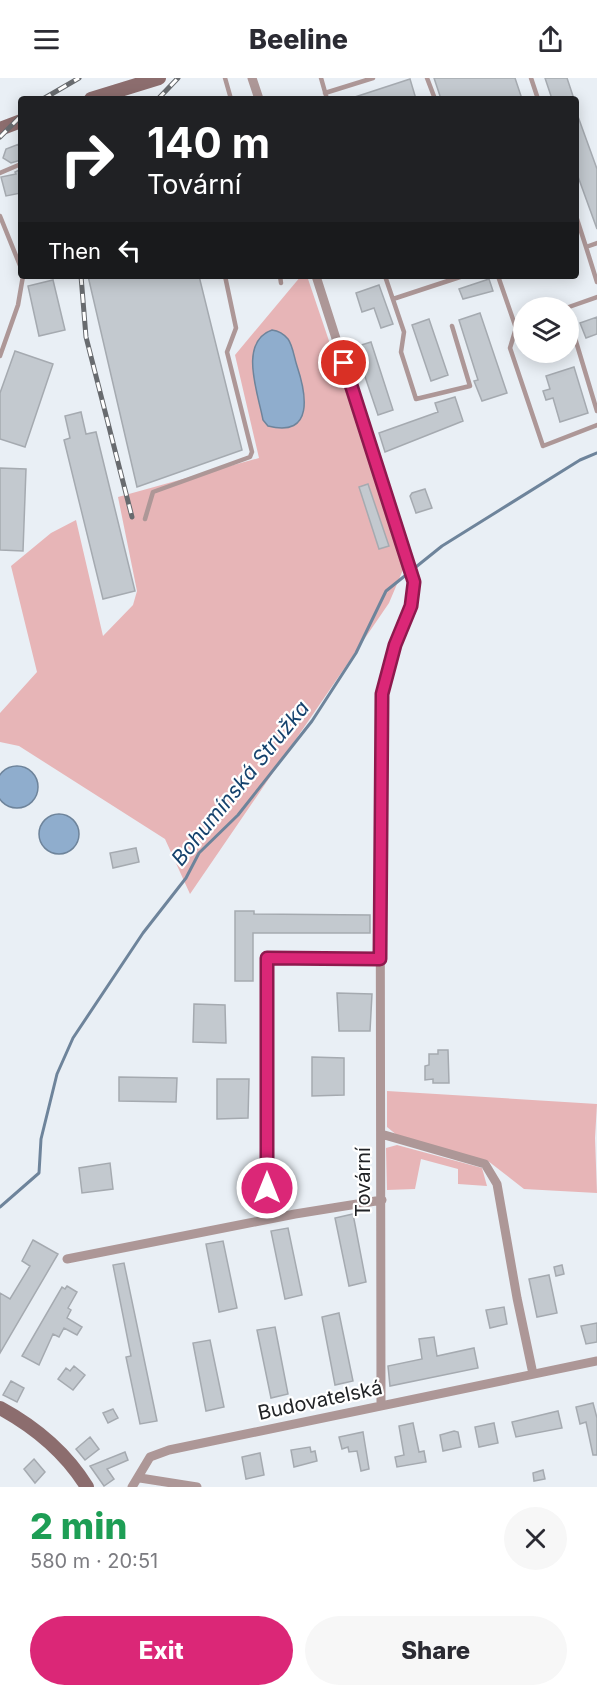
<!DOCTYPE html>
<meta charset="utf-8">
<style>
body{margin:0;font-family:Inter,sans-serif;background:#f7f7f7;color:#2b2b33;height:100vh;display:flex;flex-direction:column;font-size:22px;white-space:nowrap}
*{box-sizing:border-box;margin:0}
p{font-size:20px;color:#7c7c81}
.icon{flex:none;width:33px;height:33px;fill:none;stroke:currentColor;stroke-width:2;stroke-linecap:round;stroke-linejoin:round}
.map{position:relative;height:1409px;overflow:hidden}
.side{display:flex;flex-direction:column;background:#fff;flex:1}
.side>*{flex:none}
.top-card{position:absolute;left:18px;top:18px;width:561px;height:183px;border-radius:6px;box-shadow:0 3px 15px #0003;background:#202124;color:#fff;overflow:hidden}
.tools{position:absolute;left:513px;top:219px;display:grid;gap:12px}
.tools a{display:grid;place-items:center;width:66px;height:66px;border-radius:50%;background:#fff;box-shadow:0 3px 15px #0003;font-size:30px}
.pin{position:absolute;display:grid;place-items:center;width:51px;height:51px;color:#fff;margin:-26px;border:3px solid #fff;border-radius:50%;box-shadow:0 2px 6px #0007}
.me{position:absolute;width:66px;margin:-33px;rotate:0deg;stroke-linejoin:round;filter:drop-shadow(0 0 4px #0008)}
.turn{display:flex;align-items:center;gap:21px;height:126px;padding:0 30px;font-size:27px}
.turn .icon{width:78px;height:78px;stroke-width:2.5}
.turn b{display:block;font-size:42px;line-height:51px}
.then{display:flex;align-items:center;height:57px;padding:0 30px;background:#0003;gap:12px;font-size:22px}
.round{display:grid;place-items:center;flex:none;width:63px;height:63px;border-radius:32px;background:#f7f7f7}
.overview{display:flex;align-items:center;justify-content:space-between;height:102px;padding:0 30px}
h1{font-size:36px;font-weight:800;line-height:45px;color:#1e9e55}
.action{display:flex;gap:12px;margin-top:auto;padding:12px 30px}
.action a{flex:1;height:69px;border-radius:36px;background:#db2777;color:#fff;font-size:24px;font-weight:800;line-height:69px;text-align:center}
.action a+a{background:#f7f7f7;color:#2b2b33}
header{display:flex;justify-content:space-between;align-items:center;height:78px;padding:0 30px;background:#fff;font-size:27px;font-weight:800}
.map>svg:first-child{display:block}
.green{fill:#e7b5b7}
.water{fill:#8fadcd;stroke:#6e849b;stroke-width:1.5}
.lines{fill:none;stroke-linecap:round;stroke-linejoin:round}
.stream{stroke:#6e849b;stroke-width:3}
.building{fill:#c3c9cf;stroke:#a5aab0;stroke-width:1.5}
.lane{stroke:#ad9797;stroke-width:4.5}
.street{stroke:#ad9797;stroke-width:9}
.secondary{stroke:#8c6d6e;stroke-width:14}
.rail-casing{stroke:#686b6f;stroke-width:5}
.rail{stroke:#fff;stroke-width:3;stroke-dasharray:9;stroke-linecap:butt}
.route-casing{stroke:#8e194d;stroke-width:15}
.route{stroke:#db2777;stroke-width:10}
.labels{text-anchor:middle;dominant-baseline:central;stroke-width:4.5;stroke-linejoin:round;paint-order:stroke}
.street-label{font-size:20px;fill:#212326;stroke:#fff}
.water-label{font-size:21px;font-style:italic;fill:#15426d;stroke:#fff}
</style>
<header><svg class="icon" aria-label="menu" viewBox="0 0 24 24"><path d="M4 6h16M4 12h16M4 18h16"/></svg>Beeline<svg class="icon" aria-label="share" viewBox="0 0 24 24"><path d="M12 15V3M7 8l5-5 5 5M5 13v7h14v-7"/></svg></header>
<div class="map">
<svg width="597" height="1409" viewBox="0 0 597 1409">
<rect width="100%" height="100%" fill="#e9eff5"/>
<!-- green -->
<path class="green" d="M301,198H307L405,487L389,525L190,816L165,761L19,668L0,664V635L37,594L11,488L51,455L76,442L103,558L133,527L137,513L118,419L259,380L235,277Z
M387,1013L597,1026L595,1060L597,1115L524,1111L488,1083L398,1058L387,1049Z
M397,1067L482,1090L487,1108L458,1106V1091L421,1081L415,1111L387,1112L386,1070Z"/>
<!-- water -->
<path class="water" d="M272,252C279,253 283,255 288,261C293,268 294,279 297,288C306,315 315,360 268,348L263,342C258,315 238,264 272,252Z
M-4 709a21 21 0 1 1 42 0a21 21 0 1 1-42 0Z
M39 756a20 20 0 1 1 40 0a20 20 0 1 1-40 0Z"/>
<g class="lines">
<!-- stream -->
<path class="stream" d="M0,1129L39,1095L41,1061L57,996L73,960L143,855L186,800L199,775L238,737L312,643L356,575L386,513L442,468L580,382L597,375"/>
</g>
<!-- building -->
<path class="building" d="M434,0H515L522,21H441Z
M545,0H567L574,21H552Z
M410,1L416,21H356L355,19Z
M576,33L597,91V151L576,93Z
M19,66L21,82L11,85L3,80L6,71Z
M21,91V115L6,118L1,99L16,96L15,94Z
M88,198H199L242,372L137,409Z
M489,201L493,213L463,221L459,211Z
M53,202L65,252L39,258L28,208Z
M379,207L393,246L381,250L374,230L362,234L356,215Z
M480,235L507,315L482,323L474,303L478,302L459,242Z
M597,239V256L586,260L580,245Z
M429,241L448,297L431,303L412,247Z
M371,264L393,332L378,337L355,269Z
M15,273L53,286L25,369L0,361V315Z
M574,289L588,335L560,344L553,320L546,322L543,313L550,311L546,298Z
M455,319L463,343L385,374L379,355L438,334L435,325Z
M81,334L86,356L96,354L135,513L103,521L64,362L70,360L65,338Z
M0,390L26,391L23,473L0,472Z
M368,406L389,468L379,471L359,409Z
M425,411L432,430L416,435L410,418L412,415Z
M136,770L139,784L113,790L110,775Z
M235,833H254V836L370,837V855H253V903H235Z
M337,915L372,916L370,953H339Z
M194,926L225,927L226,965L193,964Z
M438,972H448L449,1005H433V1001L425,1002V988L429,987V976H438Z
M312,979L344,980V1017L312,1018Z
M119,999L177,1000L176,1024L119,1023Z
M217,1001H249L248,1040L217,1041Z
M110,1085L113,1111L82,1115L79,1090Z
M353,1136L366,1204L349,1208L335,1140Z
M288,1150L302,1217L285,1221L271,1153Z
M33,1162L58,1176L0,1275V1215L10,1221L30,1188L22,1183Z
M223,1163L237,1230L219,1234L206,1166Z
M124,1185L157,1343L140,1346L126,1279L131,1278L113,1187Z
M562,1187L564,1196L556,1198L554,1189Z
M549,1197L557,1235L537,1239L529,1201Z
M67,1208L77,1214L68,1230L71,1232L67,1240L82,1249L77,1257L64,1250L59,1259L53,1256L39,1287L22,1278L62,1209L65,1211Z
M504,1229L507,1246L490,1250L486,1232Z
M339,1235L353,1303L335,1307L322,1239Z
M597,1245V1264L586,1266L581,1248Z
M275,1249L288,1316L271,1320L257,1252Z
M434,1259L437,1278L474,1270L478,1290L390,1308L388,1288L422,1281L419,1261Z
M210,1262L224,1329L206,1333L193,1265Z
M74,1288L85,1297L73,1312L58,1301L66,1290L70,1293Z
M11,1303L24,1310L17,1324L3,1317Z
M593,1325L597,1340V1377H593L586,1344L580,1346L576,1329Z
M113,1331L118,1340L108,1345L103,1335Z
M558,1333L562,1350L516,1359L512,1344Z
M413,1345L419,1374L424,1373L426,1384L397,1389L395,1379L404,1377L399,1348Z
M494,1345L498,1365L479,1369L475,1349Z
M454,1353L458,1354L461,1369L443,1373L440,1357Z
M363,1354L369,1391L361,1393L357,1373L349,1374L348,1369L342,1371L339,1359Z
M90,1359L99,1371L85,1382L76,1371Z
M310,1369L311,1374L315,1373L317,1383L294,1389L291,1372Z
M125,1374L128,1382L107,1391L114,1401L104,1408L90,1388Z
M260,1375L264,1397L246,1401L242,1379Z
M34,1381L45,1394L35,1405L24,1391Z
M543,1392L545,1401L534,1403L533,1395Z"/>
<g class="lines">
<!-- lane -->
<path class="lane" d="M225,0L231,21
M321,0L327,21
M427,0L435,21
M531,0L538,21
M325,15L373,0
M0,95L21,86
M0,138L21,190
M576,138L586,169L597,165
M586,169L597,204
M280,198L281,205
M385,198L404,254L401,274L416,321L470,308L452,248
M498,198L516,250L510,270L543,368L597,347
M393,221L463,198
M566,230L597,219
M568,237L597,333
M0,278L18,227L23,198
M145,441L153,414L250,379L252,374L227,274L236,250L225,198"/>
<!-- street -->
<path class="street" d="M252,0L259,21
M316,198L414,504C409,541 392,575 383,612C379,631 381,654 380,673L381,1327
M381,1056L485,1086L497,1106L517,1220L533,1296
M266,1141L267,880L380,881
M67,1181L295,1136L382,1122
M140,1400L197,1409
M132,1409L150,1379L169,1372L597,1283"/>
<!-- secondary -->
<path class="secondary" d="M91,21L159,0
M0,51L21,43
M0,1330C35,1349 66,1375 87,1409"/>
<defs>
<path id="rail" d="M43,21L79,0
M158,21L178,0
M0,59L21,38
M81,198L86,259L132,439"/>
</defs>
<!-- rail casing -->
<use href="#rail" class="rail-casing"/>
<!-- rail -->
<use href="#rail" class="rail"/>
</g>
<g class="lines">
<defs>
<path id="route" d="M267,1110V880L380,881L382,616L395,567L411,528L414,504L344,285"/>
</defs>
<!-- route casing -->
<use href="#route" class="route-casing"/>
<!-- route -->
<use href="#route" class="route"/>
</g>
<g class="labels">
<!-- street labels -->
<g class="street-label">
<text transform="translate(363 1104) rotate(-90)">Tovární</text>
<text transform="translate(320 1322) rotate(-12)">Budovatelská</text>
</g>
<!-- water labels -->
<g class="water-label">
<text transform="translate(240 705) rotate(-51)">Bohumínská Stružka</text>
</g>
</g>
</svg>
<div class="tools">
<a><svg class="icon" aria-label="layers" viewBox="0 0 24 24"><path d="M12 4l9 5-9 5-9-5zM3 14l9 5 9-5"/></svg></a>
</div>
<div class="pin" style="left:344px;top:285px;background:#d93025"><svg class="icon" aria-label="arrive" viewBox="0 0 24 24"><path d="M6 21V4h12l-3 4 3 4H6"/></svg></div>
<svg class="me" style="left:267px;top:1110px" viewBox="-20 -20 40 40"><circle r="17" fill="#db2777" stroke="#fff" stroke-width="3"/><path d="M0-11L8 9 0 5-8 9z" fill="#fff"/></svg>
<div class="top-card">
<div class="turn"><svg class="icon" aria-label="right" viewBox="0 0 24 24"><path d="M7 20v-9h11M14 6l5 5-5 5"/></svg><div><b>140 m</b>Tovární</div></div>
<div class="then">Then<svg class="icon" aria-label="left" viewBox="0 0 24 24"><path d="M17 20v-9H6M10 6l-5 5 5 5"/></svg></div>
</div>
</div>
<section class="side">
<div class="overview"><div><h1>2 min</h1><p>580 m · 20:51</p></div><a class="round"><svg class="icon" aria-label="close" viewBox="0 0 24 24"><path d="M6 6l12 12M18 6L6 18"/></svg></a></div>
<div class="action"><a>Exit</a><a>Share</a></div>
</section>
